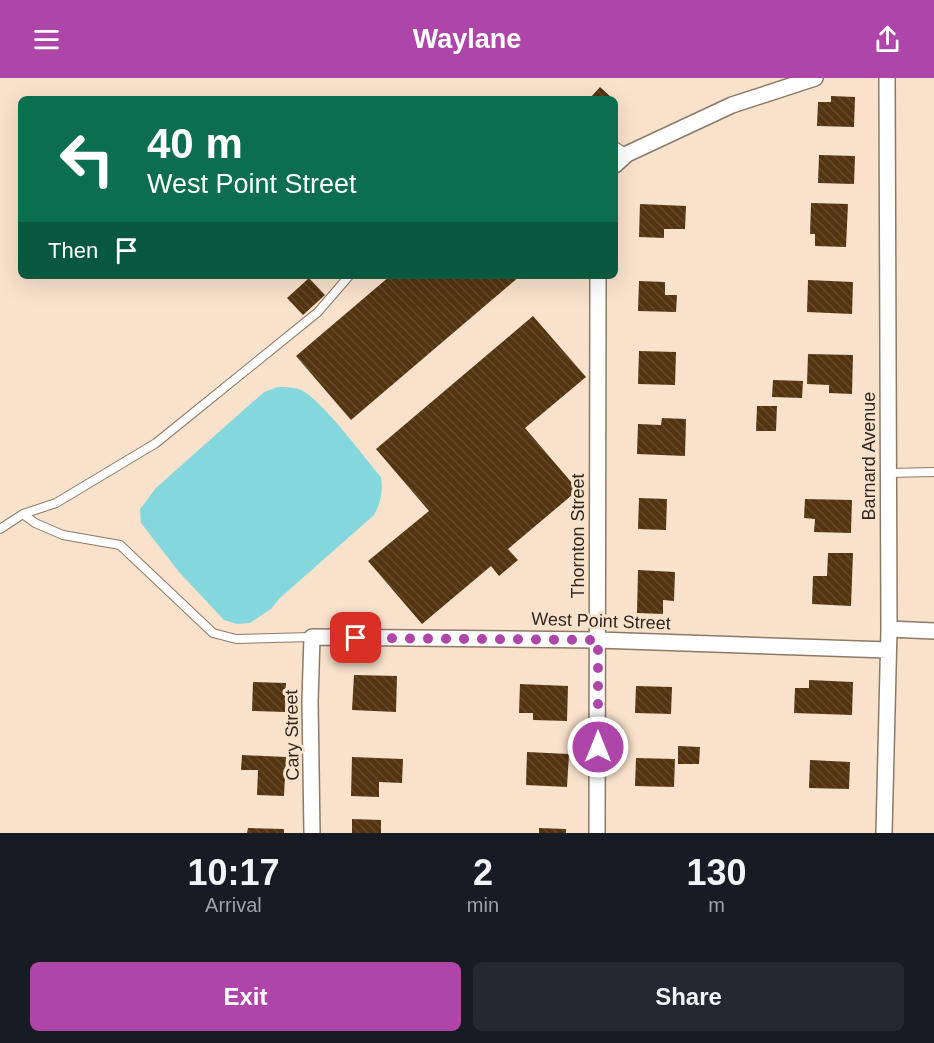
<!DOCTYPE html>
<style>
body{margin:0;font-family:Helvetica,sans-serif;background:#242831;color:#f1f3f6;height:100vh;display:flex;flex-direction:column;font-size:22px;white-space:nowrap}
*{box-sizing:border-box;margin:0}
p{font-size:20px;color:#9ea1a6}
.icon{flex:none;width:33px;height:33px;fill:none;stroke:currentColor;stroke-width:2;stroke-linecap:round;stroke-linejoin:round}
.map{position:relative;height:755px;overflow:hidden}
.sheet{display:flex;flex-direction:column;background:#171b24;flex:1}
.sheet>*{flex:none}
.guide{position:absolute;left:18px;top:18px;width:600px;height:183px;border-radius:9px;box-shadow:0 6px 24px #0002;background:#0b6e4f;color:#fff;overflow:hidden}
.pin{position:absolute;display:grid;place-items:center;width:51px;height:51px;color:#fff;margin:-26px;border-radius:12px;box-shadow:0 3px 9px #0006}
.me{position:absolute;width:66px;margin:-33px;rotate:0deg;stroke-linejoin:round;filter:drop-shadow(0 0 4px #0008)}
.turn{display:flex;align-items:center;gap:21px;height:126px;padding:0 30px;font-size:27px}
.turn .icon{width:78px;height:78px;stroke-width:2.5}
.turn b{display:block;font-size:42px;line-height:51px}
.then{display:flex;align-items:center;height:57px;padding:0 30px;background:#0003;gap:12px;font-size:22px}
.eta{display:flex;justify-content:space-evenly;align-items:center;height:102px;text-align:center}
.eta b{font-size:36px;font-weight:700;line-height:42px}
.primary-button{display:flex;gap:12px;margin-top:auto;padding:12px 30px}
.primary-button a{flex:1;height:69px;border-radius:9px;background:#ae46a9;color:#fff;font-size:24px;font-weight:700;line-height:69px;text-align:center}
.primary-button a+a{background:#242831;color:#f1f3f6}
header{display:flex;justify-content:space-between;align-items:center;height:78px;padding:0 30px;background:#ae46a9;color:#fff;font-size:27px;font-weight:700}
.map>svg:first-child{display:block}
.water{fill:#84d7dc}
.building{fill:url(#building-back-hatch)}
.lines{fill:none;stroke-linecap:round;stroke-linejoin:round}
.service-casing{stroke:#8d7965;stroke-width:10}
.minor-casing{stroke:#8d7965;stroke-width:18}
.service{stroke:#fff;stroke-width:8}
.minor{stroke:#fff;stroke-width:15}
.route{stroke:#ae46a9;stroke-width:10;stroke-dasharray:0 18}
.labels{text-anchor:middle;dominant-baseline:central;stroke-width:6;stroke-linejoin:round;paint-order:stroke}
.street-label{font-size:18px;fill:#2f271e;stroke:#f9e2cc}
</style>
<header><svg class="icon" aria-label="menu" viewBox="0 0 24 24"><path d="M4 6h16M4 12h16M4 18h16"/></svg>Waylane<svg class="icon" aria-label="share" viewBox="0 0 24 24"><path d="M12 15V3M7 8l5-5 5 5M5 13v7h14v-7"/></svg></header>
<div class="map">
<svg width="934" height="755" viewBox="0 0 934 755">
<defs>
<pattern id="building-back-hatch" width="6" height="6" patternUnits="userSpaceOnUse" patternTransform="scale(1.5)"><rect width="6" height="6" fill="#533511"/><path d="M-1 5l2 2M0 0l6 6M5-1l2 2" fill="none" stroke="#644a2b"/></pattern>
</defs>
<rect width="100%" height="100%" fill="#f9e2cc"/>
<!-- water -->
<path class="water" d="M278,309C286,309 293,309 301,312C321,321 365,380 381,399C383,414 381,424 374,437L280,520L271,531L250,545L237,546L224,542L179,494L141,445L140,431L156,410L166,401L264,314Z"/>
<!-- building -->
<path class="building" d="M600,9L612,20L611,21H589Z
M831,18L855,19L854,49L817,48L818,24H831Z
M819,77L855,78L854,106L818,105Z
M811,125L848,126L846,169L815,168V156H810Z
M640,126L686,128L685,151H664V160L639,159Z
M390,198H520L351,342L296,278Z
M309,200L325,217L303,237L287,220Z
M808,202L853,204L852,236L807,234Z
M639,203L665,204V217H677L676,234L638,233Z
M533,238L586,299L525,350L578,412L508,471L518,482L499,498L491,488L422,546L368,483L429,433L376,371Z
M639,273L676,274L675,307L638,306Z
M808,276L853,277L852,316L829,315V307L807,306Z
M773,302L803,303L802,320L772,319Z
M757,328H777L776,353H756Z
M662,340L686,341L685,378L637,376L638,346L661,347Z
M639,420L667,421L666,452L638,451Z
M805,421L852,422L851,455L814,454L815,441L804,440Z
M828,475H853L851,528L812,526L813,498H827Z
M638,492L675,494L674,523L663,522V536L637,535Z
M354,597L397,598L396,634L352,632Z
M809,602L853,604L852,637L794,635L795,610H809Z
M253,604L286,605L285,634L252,633Z
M520,606L568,608L567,643L533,642V635H519Z
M636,608L672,609L671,636L635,635Z
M678,668L700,669L699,686H678Z
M527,674L569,676L567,709L526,707Z
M242,677L286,679L284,718L257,717L258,692H241Z
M352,679L403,681L402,705L379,704V719L351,718Z
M636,680L675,681L674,709L635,708Z
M810,682L850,684L849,711L809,710Z
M352,741L381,742V755H352Z
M248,750L284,751V755H247Z
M539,750L566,751V755H539Z"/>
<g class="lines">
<defs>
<path id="service" d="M615,68L627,76
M889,395L934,394
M23,436L35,445L63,457L120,467L213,555L236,561L312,559
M0,451L23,436L56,425L156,365L318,234L349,198"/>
<path id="minor" d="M615,87L627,76L732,27L815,0
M889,551L934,553
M312,755L310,623L312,559L598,562L888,572
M597,755L598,198
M884,755L889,551L887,0"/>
</defs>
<!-- service casing -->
<use href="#service" class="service-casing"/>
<!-- minor casing -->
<use href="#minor" class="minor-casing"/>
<!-- service -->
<use href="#service" class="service"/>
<!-- minor -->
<use href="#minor" class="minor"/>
</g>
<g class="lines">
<!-- route -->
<path class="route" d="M356,560L598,562V669"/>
</g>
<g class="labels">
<!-- street labels -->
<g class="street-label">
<text transform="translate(869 378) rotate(-90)">Barnard Avenue</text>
<text transform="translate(578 458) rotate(-90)">Thornton Street</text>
<text transform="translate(601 543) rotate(2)">West Point Street</text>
<text transform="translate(292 657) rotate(-91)">Cary Street</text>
</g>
</g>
</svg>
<div class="pin" style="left:356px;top:560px;background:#d93025"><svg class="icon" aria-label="arrive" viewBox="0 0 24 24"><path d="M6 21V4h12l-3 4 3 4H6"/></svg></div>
<svg class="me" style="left:598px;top:669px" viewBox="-20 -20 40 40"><circle r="17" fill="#ae46a9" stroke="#fff" stroke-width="3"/><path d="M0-11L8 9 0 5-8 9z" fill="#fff"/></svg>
<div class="guide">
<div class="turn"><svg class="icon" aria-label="left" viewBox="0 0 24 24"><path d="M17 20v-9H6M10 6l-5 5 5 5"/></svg><div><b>40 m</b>West Point Street</div></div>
<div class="then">Then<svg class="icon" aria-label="arrive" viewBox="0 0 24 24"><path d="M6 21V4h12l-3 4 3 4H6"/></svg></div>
</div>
</div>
<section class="sheet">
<div class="eta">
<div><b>10:17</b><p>Arrival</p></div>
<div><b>2</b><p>min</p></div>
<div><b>130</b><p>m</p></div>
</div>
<div class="primary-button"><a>Exit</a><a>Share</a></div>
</section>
